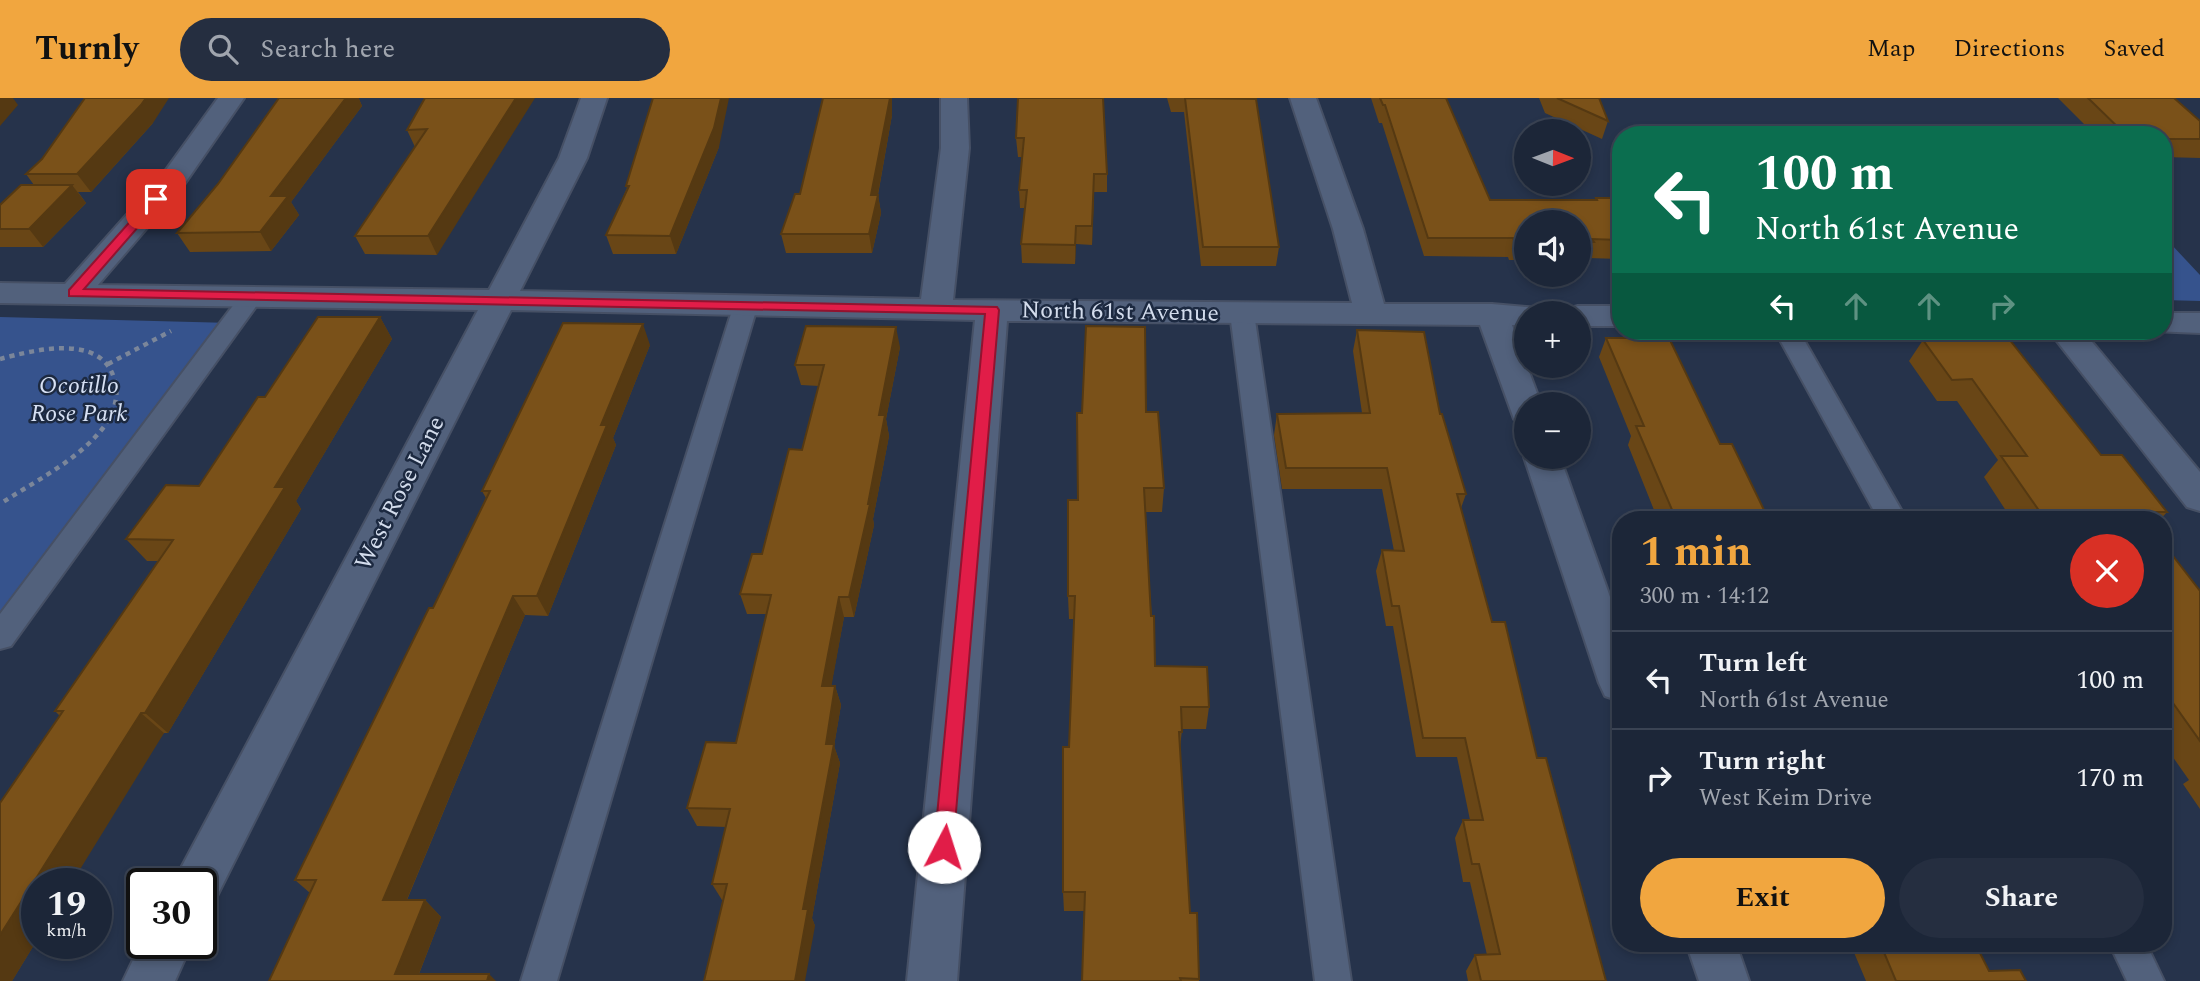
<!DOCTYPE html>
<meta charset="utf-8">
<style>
:root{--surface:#1c2638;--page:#252e40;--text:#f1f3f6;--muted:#a0a5ae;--line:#3a4353;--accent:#f1a63f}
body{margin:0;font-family:Spectral,serif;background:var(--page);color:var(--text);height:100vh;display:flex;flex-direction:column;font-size:26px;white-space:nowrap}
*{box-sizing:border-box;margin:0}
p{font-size:23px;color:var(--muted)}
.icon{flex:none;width:38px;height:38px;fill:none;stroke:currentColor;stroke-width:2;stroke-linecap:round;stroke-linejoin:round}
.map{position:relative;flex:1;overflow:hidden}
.drawer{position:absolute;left:1612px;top:413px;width:560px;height:441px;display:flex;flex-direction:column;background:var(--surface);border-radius:28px;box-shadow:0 4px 10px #0003,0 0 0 2px var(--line)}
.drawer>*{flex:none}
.hud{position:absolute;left:1612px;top:28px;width:560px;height:214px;border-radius:28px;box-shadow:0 4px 10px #0003,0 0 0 2px var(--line);background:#0b6e4f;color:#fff;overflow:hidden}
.needle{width:46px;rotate:91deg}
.controls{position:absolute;left:1514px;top:21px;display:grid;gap:14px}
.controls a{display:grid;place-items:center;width:77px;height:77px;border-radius:50%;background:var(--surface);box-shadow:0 4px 10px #0003,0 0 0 2px var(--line);font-size:35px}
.speed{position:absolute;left:21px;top:770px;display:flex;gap:14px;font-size:35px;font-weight:700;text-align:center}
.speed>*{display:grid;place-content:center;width:91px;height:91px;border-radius:50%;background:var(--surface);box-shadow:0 4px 10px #0003,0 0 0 2px var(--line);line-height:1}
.speed small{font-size:18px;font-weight:400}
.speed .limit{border:4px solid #111;border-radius:10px;background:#fff;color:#111}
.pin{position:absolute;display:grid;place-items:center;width:60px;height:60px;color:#fff;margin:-30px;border-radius:14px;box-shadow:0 4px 10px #0006}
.me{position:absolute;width:77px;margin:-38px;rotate:5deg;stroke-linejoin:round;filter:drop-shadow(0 0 5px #0008)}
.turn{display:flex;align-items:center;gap:24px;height:147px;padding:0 28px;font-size:32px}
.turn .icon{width:91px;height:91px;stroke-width:2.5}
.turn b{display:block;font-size:49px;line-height:60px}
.lanes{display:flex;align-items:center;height:66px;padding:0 28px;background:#0003;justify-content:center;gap:35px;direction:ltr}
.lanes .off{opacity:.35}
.round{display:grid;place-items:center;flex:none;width:74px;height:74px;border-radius:37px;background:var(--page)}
.headline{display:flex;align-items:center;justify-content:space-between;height:119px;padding:0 28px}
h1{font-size:42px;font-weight:700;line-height:52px;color:var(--accent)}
.action{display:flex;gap:14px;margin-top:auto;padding:14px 28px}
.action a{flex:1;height:80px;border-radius:42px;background:var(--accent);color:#111;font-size:28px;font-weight:700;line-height:80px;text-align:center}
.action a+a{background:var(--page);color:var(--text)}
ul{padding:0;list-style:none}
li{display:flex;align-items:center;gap:21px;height:98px;padding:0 28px;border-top:2px solid var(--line)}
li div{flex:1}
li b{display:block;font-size:26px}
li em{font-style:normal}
header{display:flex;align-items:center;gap:42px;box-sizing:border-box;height:98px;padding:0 35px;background:var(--accent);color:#111}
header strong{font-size:33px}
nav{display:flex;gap:38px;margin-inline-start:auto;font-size:24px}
.search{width:490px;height:63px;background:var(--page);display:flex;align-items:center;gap:18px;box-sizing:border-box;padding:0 24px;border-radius:38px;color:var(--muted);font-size:26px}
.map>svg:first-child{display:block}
.green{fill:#36538d}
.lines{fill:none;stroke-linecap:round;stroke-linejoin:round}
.service-casing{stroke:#465065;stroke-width:4}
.minor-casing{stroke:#465065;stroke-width:4}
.path{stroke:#7b869a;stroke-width:4.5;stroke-dasharray:5 5;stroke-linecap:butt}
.service{fill:#52617c;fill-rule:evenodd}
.minor{fill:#52617c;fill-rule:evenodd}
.wall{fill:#694616}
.shaded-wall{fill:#553912}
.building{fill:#7a5119;stroke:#553912;stroke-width:2}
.route{fill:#e11d48;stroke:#92132f;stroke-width:2}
.labels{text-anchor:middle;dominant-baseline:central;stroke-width:5;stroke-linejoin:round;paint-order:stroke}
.street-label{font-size:24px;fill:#d3dcec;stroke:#1c2940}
.park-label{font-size:24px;font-style:italic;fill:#d7e1f4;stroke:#1c2940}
</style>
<header>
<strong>Turnly</strong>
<div class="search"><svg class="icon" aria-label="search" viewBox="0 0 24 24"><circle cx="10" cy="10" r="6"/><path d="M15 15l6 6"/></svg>Search here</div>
<nav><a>Map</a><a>Directions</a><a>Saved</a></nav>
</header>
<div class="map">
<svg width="2200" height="883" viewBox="0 0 2200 883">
<rect width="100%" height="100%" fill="#26334b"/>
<g class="green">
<path d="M 2163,145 L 2170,145 L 2200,177 L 2200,203 L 2163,202 Z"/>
<path d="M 0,219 L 232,225 L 0,539 Z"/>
</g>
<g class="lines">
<g class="service-casing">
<g id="service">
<path d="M 252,191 L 260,193 L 264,198 L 260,203 L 11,548 L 0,551 L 0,516 L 244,193 Z"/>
<path d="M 746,199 L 754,201 L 758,206 L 557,883 L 521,883 L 734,206 L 738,201 Z"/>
<path d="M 1242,208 L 1250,210 L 1254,215 L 1351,883 L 1315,883 L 1230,215 L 1234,210 Z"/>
<path d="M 1775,233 L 1799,233 L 1907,422 L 1879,422 Z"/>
<path d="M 2109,845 L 2146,845 L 2164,883 L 2127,883 Z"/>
</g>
</g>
<g class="minor-casing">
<g id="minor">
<path d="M 218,0 L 244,0 L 183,88 L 98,187 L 489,192 L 559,60 L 581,0 L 607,0 L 587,60 L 520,193 L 921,201 L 941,50 L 941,0 L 967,0 L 969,50 L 953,202 L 1352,205 L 1333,131 L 1290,0 L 1316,0 L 1363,131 L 1384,206 L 1492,206 L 1537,210 L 1541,215 L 1526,215 L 1526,227 L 1512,227 L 1541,306 L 1526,306 L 1526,325 L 1514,321 L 1480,227 L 1007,223 L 957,883 L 907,883 L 975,222 L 511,212 L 215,802 L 201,807 L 201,786 L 174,786 L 181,770 L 478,212 L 0,205 L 0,185 L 65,186 L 163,76 Z"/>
<path d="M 1578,208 L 1620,208 L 1620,228 L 1578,228 L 1578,215 L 1564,215 L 1567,211 Z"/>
<path d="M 2163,215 L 2200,215 L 2200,235 L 2153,233 L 2163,233 Z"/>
<path d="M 2049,233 L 2083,233 L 2200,374 L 2200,413 L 2187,409 Z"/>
<path d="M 1526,355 L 1526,359 L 1560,359 L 1620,527 L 1620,603 L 1605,598 L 1599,585 L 1524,359 Z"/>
<path d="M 142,843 L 142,845 L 192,845 L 175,883 L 123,883 Z"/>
<path d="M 1686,845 L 1736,845 L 1749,883 L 1699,883 Z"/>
</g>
</g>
<g class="path">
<path d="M 0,261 C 34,252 100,235 114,280 C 120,298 114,315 103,330 C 77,363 35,383 0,406"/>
<path d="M 108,266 L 171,233"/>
</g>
<use href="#service" class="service"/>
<use href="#minor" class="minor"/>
</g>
<g class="wall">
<path d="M 279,0 L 359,0 L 359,1 L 362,8 L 291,104 L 299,117 L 271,153 L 190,154 L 177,135 L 218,86 Z"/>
<path d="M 425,0 L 437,157 L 365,156 L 355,138 L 415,49 L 407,32 Z"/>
<path d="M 1018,0 L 1107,76 L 1107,94 L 1094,94 L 1092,147 L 1076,146 L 1075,166 L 1022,165 L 1021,146 L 1025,110 L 1020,110 L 1019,92 L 1022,59 L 1018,59 L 1016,40 Z"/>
<path d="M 1167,0 L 1246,0 L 1279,149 L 1276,168 L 1201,168 L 1184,14 L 1171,14 Z"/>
<path d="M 1371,0 L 1446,0 L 1490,102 L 1596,102 L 1596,100 L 1620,100 L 1620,161 L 1588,160 L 1587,162 L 1578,162 L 1578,124 L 1526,124 L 1526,162 L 1509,162 L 1508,159 L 1424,158 L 1382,25 L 1379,25 Z"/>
<path d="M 1539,0 L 1599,0 L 1608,23 L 1602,41 L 1545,15 Z"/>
<path d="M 2058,0 L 2174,0 L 2200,23 L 2200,60 L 2163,59 L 2163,37 L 2095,37 Z"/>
<path d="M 892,17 L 878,97 L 881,115 L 872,155 L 786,155 L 781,136 L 800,96 Z"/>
<path d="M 153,25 L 91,94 L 78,94 L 86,105 L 43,149 L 0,149 L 0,107 L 34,87 L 26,76 Z"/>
<path d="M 719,49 L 676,156 L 613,156 L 606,137 L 627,90 L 626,88 Z"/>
<path d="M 380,219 L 392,241 L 296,403 L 301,411 L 168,635 L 164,635 L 37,786 L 37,842 L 12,883 L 0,883 L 60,618 L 55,613 L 158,463 L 147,463 L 126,441 L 199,388 L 265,299 Z"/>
<path d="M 1357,232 L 1440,316 L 1466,396 L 1461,410 L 1492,524 L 1537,660 L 1606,883 L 1468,883 L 1466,873 L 1475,857 L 1487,857 L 1470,784 L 1463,784 L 1455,740 L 1463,722 L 1470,722 L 1457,659 L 1416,659 L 1393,528 L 1386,528 L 1376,473 L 1382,452 L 1394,453 L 1382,391 L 1282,391 L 1274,337 L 1277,316 L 1362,315 L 1353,253 Z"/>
<path d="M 1606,240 L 1720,346 L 1765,414 L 1760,422 L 1658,422 L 1628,347 L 1631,338 L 1599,259 Z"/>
<path d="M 1923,242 L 2101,357 L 2167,414 L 2160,422 L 2012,422 L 1984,379 L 1998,362 L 1957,303 L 1937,303 L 1909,263 Z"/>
<path d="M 650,247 L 613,340 L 616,347 L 548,518 L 525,517 L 407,802 L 425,802 L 441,819 L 419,876 L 269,883 L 310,795 L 295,782 L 433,510 L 486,400 L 482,393 Z"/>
<path d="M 900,249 L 886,321 L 889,338 L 873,421 L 874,427 L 854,519 L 844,519 L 831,588 L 835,588 L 841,607 L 834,648 L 840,665 L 812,820 L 815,828 L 722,802 L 712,786 L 726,729 L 697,728 L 687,710 L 736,645 L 766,516 L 747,516 L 740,496 L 762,456 L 802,352 L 819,288 L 801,287 L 795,267 Z"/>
<path d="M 1146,314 L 1164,390 L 1162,414 L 1145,414 L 1155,568 L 1209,609 L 1206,631 L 1182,631 L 1180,651 L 1190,815 L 1199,881 L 1199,883 L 1082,883 L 1084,813 L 1064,813 L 1063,794 L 1074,521 L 1069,521 L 1068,498 L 1078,402 L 1082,315 Z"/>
<path d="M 2163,445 L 2200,493 L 2200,711 L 2183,686 L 2189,682 L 2163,645 Z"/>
<path d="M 1850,845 L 1975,845 L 1989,873 L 2026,883 L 1866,883 Z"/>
</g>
<g class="shaded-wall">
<path d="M 0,0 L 13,0 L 18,7 L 0,28 Z"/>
<path d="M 146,0 L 169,0 L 153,25 L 91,94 L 77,76 Z"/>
<path d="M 346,0 L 359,0 L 359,1 L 362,8 L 291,104 L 299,117 L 271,153 L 260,134 L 271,98 Z"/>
<path d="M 516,0 L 535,0 L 437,157 L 428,138 Z"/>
<path d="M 721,0 L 729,0 L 719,49 L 676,156 L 670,138 Z"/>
<path d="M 890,0 L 892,0 L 892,17 L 876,107 L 878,97 L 881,115 L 872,155 L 869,136 L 871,97 Z"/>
<path d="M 1094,76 L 1094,94 L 1092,147 L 1092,128 Z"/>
<path d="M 72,87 L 86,105 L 43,149 L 29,131 Z"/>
<path d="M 1076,128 L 1076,146 L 1075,166 L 1075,147 Z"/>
<path d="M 380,219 L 392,241 L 296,403 L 301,411 L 168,635 L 145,615 L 275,389 Z"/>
<path d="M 643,226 L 650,247 L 613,340 L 616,347 L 548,518 L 537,498 L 601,327 Z"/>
<path d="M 896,229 L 900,249 L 886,321 L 889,338 L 873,421 L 874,427 L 854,519 L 849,499 L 868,406 L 879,317 Z"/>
<path d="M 513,498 L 525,517 L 400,818 L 383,802 Z"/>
<path d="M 839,499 L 844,519 L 828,607 L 822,588 Z"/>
<path d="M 835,588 L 841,607 L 834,648 L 840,665 L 812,820 L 815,828 L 805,883 L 795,883 L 803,811 L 826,646 Z"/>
<path d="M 141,615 L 164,635 L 71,786 L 37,786 L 37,842 L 12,883 L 0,883 L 0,837 Z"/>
<path d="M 425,802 L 441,819 L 416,883 L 395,876 Z"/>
<path d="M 489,876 L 496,883 L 487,883 Z"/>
</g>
<g class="building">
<path d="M 85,0 L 146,0 L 141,7 L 77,76 L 26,76 L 42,61 Z"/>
<path d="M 279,0 L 346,0 L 271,98 L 288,98 L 260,134 L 177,135 L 218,86 Z"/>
<path d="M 425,0 L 516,0 L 428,138 L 355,138 L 427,31 L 407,32 Z"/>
<path d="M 653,0 L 721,0 L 714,30 L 670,138 L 606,137 L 629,88 L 626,88 Z"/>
<path d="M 823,0 L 890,0 L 871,97 L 878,97 L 869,136 L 781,136 L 795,96 L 800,96 Z"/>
<path d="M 1018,0 L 1103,0 L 1107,76 L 1094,76 L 1092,128 L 1076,128 L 1075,147 L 1021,146 L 1027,92 L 1019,92 L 1024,40 L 1016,40 Z"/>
<path d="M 1185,0 L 1256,1 L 1279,149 L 1203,149 Z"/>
<path d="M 1380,0 L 1446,0 L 1490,102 L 1597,102 L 1596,100 L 1620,100 L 1620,142 L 1592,141 L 1594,144 L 1578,144 L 1578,124 L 1526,124 L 1526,144 L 1515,144 L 1513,140 L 1428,140 L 1385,7 L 1383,7 Z"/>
<path d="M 1557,0 L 1599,0 L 1608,23 Z"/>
<path d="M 2088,0 L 2174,0 L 2200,23 L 2200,41 L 2163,41 L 2163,37 L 2126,37 Z"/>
<path d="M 21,87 L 72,87 L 29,131 L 0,131 L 0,107 Z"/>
<path d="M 318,219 L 380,219 L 275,389 L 285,389 L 145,615 L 141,615 L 0,837 L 0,705 L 63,613 L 55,613 L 173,442 L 126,441 L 166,387 L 199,388 L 258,299 L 265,299 Z"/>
<path d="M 563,225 L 643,226 L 601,327 L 607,327 L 537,498 L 513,498 L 383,802 L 425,802 L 395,876 L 489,876 L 487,883 L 269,883 L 316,782 L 295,782 L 429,510 L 433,510 L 490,393 L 482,393 Z"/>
<path d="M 806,228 L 896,229 L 879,317 L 885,317 L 868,406 L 870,406 L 849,499 L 839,499 L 822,588 L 835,588 L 826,646 L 834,646 L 803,811 L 808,811 L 795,883 L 704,883 L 727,786 L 712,786 L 730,711 L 687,710 L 706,644 L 736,645 L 771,497 L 740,496 L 752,456 L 762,456 L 789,351 L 802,352 L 824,267 L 795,267 Z"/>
<path d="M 1086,228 L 1145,229 L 1146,314 L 1158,314 L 1164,390 L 1144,390 L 1151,518 L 1154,518 L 1155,568 L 1207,569 L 1209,609 L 1181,609 L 1182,634 L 1179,634 L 1190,815 L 1197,815 L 1199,881 L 1180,880 L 1181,883 L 1082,883 L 1085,794 L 1063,794 L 1063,649 L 1069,649 L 1075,498 L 1068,498 L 1068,402 L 1078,402 L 1077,315 L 1082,315 Z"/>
<path d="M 1357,232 L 1424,234 L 1440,316 L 1442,316 L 1466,396 L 1457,396 L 1492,524 L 1505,524 L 1537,660 L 1546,660 L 1606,883 L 1481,883 L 1475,857 L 1500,856 L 1479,766 L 1472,766 L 1463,722 L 1483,722 L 1465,640 L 1423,640 L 1399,508 L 1392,508 L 1382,452 L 1404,453 L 1387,370 L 1286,370 L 1277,316 L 1370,315 Z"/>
<path d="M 1606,240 L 1669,240 L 1720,346 L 1732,346 L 1765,414 L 1751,414 L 1755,422 L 1682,422 L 1679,414 L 1673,414 L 1636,328 L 1644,328 Z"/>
<path d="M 2009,241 L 2101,357 L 2122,357 L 2167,414 L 2140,414 L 2145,422 L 2064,422 L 2058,414 L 2040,414 L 2001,358 L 2027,358 L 1972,281 L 1952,282 L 1923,242 Z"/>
<path d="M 2163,445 L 2200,493 L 2200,643 L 2163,591 Z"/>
<path d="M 1880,845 L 1975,845 L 1989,873 L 2020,872 L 2026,883 L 1896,883 Z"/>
</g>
<path class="route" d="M 156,98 L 162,101 L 160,104 L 84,191 L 997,209 L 999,212 L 953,749 L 950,755 L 944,758 L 937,755 L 934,749 L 985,216 L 69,198 L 69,192 L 152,99 Z"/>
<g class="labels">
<g class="street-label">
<text transform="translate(1120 214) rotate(1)">North 61st Avenue</text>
<text transform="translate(400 395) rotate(-63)">West Rose Lane</text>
</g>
<g class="park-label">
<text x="79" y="288">Ocotillo<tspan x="79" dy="28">Rose Park</tspan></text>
</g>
</g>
</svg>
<div class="controls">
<a><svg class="needle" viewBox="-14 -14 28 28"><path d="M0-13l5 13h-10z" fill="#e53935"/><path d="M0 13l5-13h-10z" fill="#a0a5ae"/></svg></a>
<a><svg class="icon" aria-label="sound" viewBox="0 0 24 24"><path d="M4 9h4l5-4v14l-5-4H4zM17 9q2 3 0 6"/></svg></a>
<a>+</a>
<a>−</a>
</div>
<div class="speed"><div>19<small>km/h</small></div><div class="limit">30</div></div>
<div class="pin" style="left:156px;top:101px;background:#d93025"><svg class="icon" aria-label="arrive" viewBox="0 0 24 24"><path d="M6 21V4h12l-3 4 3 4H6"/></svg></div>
<svg class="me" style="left:944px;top:749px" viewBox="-20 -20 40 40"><circle r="19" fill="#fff"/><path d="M0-13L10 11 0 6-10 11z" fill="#e11d48"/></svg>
<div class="hud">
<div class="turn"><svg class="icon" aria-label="left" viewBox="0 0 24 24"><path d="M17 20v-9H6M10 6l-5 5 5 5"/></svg><div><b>100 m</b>North 61st Avenue</div></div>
<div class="lanes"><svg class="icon" aria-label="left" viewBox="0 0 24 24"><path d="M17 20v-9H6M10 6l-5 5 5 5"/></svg><svg class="icon off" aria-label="ahead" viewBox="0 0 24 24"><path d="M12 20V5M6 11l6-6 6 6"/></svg><svg class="icon off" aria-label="ahead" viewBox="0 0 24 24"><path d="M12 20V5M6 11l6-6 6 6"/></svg><svg class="icon off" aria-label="right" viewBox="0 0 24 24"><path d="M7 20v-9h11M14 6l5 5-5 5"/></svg></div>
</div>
<section class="drawer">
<div class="headline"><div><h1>1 min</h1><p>300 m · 14:12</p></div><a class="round" style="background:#d93025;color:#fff"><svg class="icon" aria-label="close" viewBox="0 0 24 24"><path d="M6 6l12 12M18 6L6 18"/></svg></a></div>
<ul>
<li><svg class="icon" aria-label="left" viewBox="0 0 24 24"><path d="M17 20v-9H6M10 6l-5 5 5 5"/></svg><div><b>Turn left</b><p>North 61st Avenue</p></div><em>100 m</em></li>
<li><svg class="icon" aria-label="right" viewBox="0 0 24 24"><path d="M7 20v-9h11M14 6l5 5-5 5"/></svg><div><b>Turn right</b><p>West Keim Drive</p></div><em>170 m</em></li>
</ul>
<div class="action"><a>Exit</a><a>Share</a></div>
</section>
</div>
